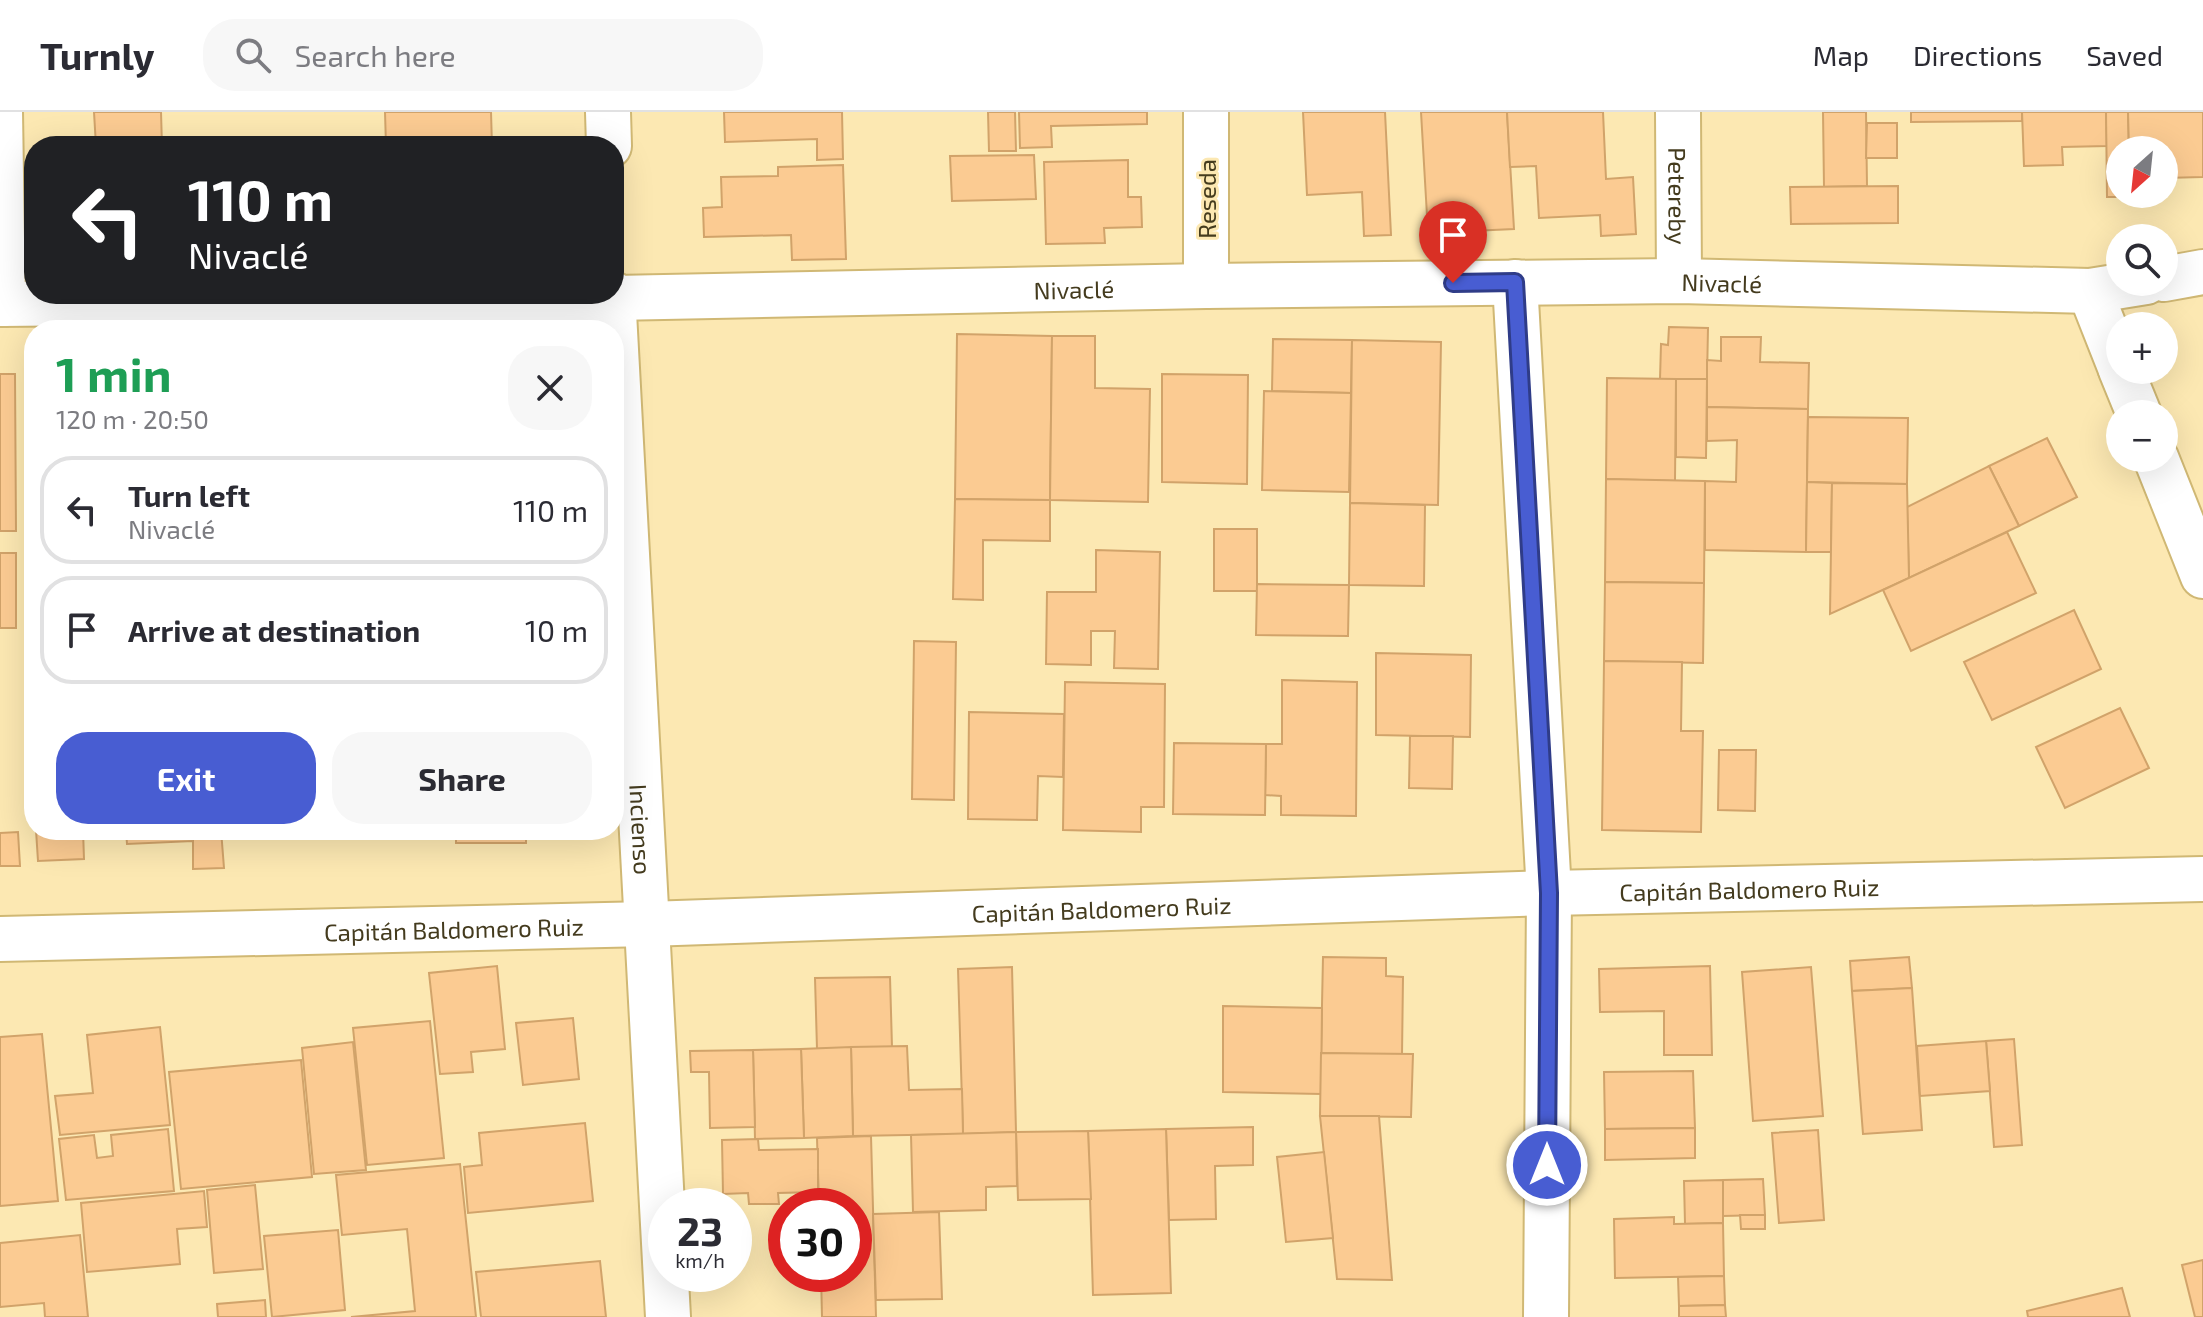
<!DOCTYPE html>
<meta charset="utf-8">
<style>
:root{--surface:#fff;--page:#f7f7f7;--text:#2b2b33;--muted:#7c7c81;--line:#e1e1e2;--accent:#485dd2}
body{margin:0;font-family:"Exo 2",sans-serif;background:var(--page);color:var(--text);height:100vh;display:flex;flex-direction:column;font-size:30px;white-space:nowrap}
*{box-sizing:border-box;margin:0}
p{font-size:26px;color:var(--muted)}
.icon{flex:none;width:44px;height:44px;fill:none;stroke:currentColor;stroke-width:2;stroke-linecap:round;stroke-linejoin:round}
.map{position:relative;flex:1;overflow:hidden}
.drawer{position:absolute;left:24px;top:208px;width:600px;height:520px;display:flex;flex-direction:column;background:var(--surface);border-radius:32px;box-shadow:0 8px 32px #0002}
.drawer>*{flex:none}
.guide{position:absolute;left:24px;top:24px;width:600px;height:168px;border-radius:32px;box-shadow:0 8px 32px #0002;background:#202124;color:#fff;overflow:hidden}
.needle{width:52px;rotate:207deg}
.buttons{position:absolute;left:2106px;top:24px;display:grid;gap:16px}
.buttons a{display:grid;place-items:center;width:72px;height:72px;border-radius:50%;background:var(--surface);box-shadow:0 8px 32px #0002;font-size:40px}
.speed{position:absolute;left:648px;top:1076px;display:flex;gap:16px;font-size:40px;font-weight:700;text-align:center}
.speed>*{display:grid;place-content:center;width:104px;height:104px;border-radius:50%;background:var(--surface);box-shadow:0 8px 32px #0002;line-height:1}
.speed small{font-size:20px;font-weight:400}
.speed .limit{border:12px solid #d22;background:#fff;color:#111}
.pin{position:absolute;display:grid;place-items:center;width:68px;height:68px;color:#fff;margin:-82px -34px;border-radius:50% 50% 50% 0;rotate:-45deg;box-shadow:0 0 8px #0007}
.pin .icon{rotate:45deg}
.me{position:absolute;width:88px;margin:-44px;rotate:0deg;stroke-linejoin:round;filter:drop-shadow(0 0 6px #0008)}
.turn{display:flex;align-items:center;gap:28px;height:168px;padding:0 32px;font-size:36px}
.turn .icon{width:104px;height:104px;stroke-width:2.5}
.turn b{display:block;font-size:56px;line-height:68px}
.round{display:grid;place-items:center;flex:none;width:84px;height:84px;border-radius:32px;background:var(--page)}
.head{display:flex;align-items:center;justify-content:space-between;height:136px;padding:0 32px}
h1{font-size:48px;font-weight:700;line-height:60px;color:#1e9e55}
.button{display:flex;gap:16px;margin-top:auto;padding:16px 32px}
.button a{flex:1;height:92px;border-radius:32px;background:var(--accent);color:#fff;font-size:32px;font-weight:700;line-height:92px;text-align:center}
.button a+a{background:var(--page);color:var(--text)}
ul{padding:0;list-style:none}
li{display:flex;align-items:center;gap:24px;height:108px;margin:0 16px 12px;padding:0 16px;border:4px solid var(--line);border-radius:32px}
li div{flex:1}
li b{display:block;font-size:30px}
li em{font-style:normal}
header{display:flex;align-items:center;gap:48px;box-sizing:border-box;height:112px;padding:0 40px;background:var(--surface);border-bottom:2px solid var(--line)}
header strong{font-size:38px}
nav{display:flex;gap:44px;margin-inline-start:auto;font-size:28px}
.search{width:560px;height:72px;background:var(--page);display:flex;align-items:center;gap:20px;box-sizing:border-box;padding:0 28px;border-radius:32px;color:var(--muted);font-size:30px}
.map>svg:first-child{display:block}
.building{fill:#fbcb92;stroke:#d1a36a;stroke-width:2}
.lines{fill:none;stroke-linecap:round;stroke-linejoin:round}
.minor-casing{stroke:#d0b874;stroke-width:48}
.minor{stroke:#fff;stroke-width:44}
.route-casing{stroke:#2f3c88;stroke-width:20}
.route{stroke:#485dd2;stroke-width:14}
.labels{text-anchor:middle;dominant-baseline:central;stroke-width:6;stroke-linejoin:round;paint-order:stroke}
.street-label{font-size:24px;fill:#443b1e;stroke:#fce8b2}
</style>
<header>
<strong>Turnly</strong>
<div class="search"><svg class="icon" aria-label="search" viewBox="0 0 24 24"><circle cx="10" cy="10" r="6"/><path d="M15 15l6 6"/></svg>Search here</div>
<nav><a>Map</a><a>Directions</a><a>Saved</a></nav>
</header>
<div class="map">
<svg width="2203" height="1205" viewBox="0 0 2203 1205">
<rect width="100%" height="100%" fill="#fce8b2"/>
<g class="building">
<path d="M 94,0 L 161,0 L 162,34 L 96,34 Z"/>
<path d="M 385,0 L 491,0 L 492,34 L 386,34 Z"/>
<path d="M 724,0 L 842,0 L 843,47 L 817,48 L 817,27 L 725,30 Z"/>
<path d="M 988,0 L 1015,0 L 1016,39 L 989,39 Z"/>
<path d="M 1019,0 L 1147,0 L 1147,12 L 1051,14 L 1052,35 L 1020,36 Z"/>
<path d="M 1303,0 L 1385,0 L 1391,123 L 1364,124 L 1362,80 L 1307,83 Z"/>
<path d="M 1421,0 L 1507,0 L 1514,117 L 1428,121 Z"/>
<path d="M 1507,0 L 1603,0 L 1606,67 L 1633,65 L 1636,122 L 1601,124 L 1600,103 L 1539,106 L 1536,54 L 1510,55 Z"/>
<path d="M 1823,0 L 1866,0 L 1867,74 L 1824,75 Z"/>
<path d="M 1911,0 L 2022,0 L 2022,9 L 1911,10 Z"/>
<path d="M 2022,0 L 2106,0 L 2107,34 L 2062,35 L 2063,53 L 2024,54 Z"/>
<path d="M 2106,0 L 2128,0 L 2129,38 L 2120,38 L 2120,82 L 2129,82 L 2129,85 L 2107,85 Z"/>
<path d="M 2128,0 L 2203,0 L 2203,65 L 2164,66 L 2164,38 L 2129,38 Z"/>
<path d="M 1867,11 L 1897,11 L 1897,46 L 1866,46 Z"/>
<path d="M 1034,43 L 1036,87 L 952,89 L 950,44 Z"/>
<path d="M 1128,48 L 1128,85 L 1141,85 L 1142,115 L 1104,116 L 1105,131 L 1046,132 L 1044,50 Z"/>
<path d="M 843,53 L 846,147 L 792,148 L 791,123 L 704,125 L 703,96 L 722,95 L 721,65 L 778,64 L 778,55 Z"/>
<path d="M 1898,74 L 1898,111 L 1791,112 L 1790,75 Z"/>
<path d="M 1669,215 L 1708,216 L 1707,267 L 1660,267 L 1661,232 L 1668,233 Z"/>
<path d="M 957,222 L 1052,224 L 1050,388 L 955,387 Z"/>
<path d="M 1052,224 L 1095,224 L 1095,276 L 1150,277 L 1148,390 L 1050,388 Z"/>
<path d="M 1721,225 L 1761,225 L 1760,250 L 1809,251 L 1808,297 L 1707,295 L 1707,248 L 1721,249 Z"/>
<path d="M 1273,227 L 1352,228 L 1351,281 L 1272,279 Z"/>
<path d="M 1352,228 L 1441,230 L 1438,393 L 1350,391 Z"/>
<path d="M 0,262 L 15,262 L 16,419 L 0,419 Z"/>
<path d="M 1162,262 L 1248,263 L 1247,372 L 1162,370 Z"/>
<path d="M 1607,266 L 1676,267 L 1675,369 L 1606,367 Z"/>
<path d="M 1676,267 L 1707,267 L 1706,346 L 1676,345 Z"/>
<path d="M 1264,279 L 1351,281 L 1349,380 L 1262,378 Z"/>
<path d="M 1707,295 L 1808,297 L 1806,440 L 1705,438 L 1705,369 L 1736,370 L 1737,328 L 1707,329 Z"/>
<path d="M 1808,305 L 1908,306 L 1907,372 L 1807,370 Z"/>
<path d="M 2047,326 L 2077,385 L 2019,414 L 1989,354 Z"/>
<path d="M 1989,354 L 2019,414 L 1909,466 L 1907,395 Z"/>
<path d="M 1606,367 L 1705,369 L 1704,471 L 1605,470 Z"/>
<path d="M 1807,370 L 1832,371 L 1831,440 L 1806,440 Z"/>
<path d="M 1832,371 L 1907,372 L 1909,466 L 1830,502 Z"/>
<path d="M 955,387 L 1050,388 L 1050,429 L 983,428 L 983,488 L 953,487 Z"/>
<path d="M 1350,391 L 1425,393 L 1424,474 L 1349,473 Z"/>
<rect x="1214" y="417" width="43" height="62"/>
<path d="M 2007,420 L 2036,481 L 1911,539 L 1883,478 Z"/>
<path d="M 1096,438 L 1160,440 L 1158,557 L 1114,556 L 1115,519 L 1091,519 L 1091,553 L 1046,552 L 1047,480 L 1096,480 Z"/>
<rect x="0" y="441" width="16" height="75"/>
<path d="M 1605,470 L 1704,471 L 1703,551 L 1604,549 Z"/>
<path d="M 1257,472 L 1349,473 L 1348,524 L 1256,523 Z"/>
<path d="M 2074,498 L 2101,557 L 1992,608 L 1964,550 Z"/>
<path d="M 914,529 L 956,530 L 954,688 L 912,687 Z"/>
<path d="M 1376,541 L 1471,543 L 1470,625 L 1376,623 Z"/>
<path d="M 1604,549 L 1682,550 L 1681,619 L 1703,619 L 1701,720 L 1602,718 Z"/>
<path d="M 1282,568 L 1357,570 L 1356,704 L 1281,703 L 1281,684 L 1265,683 L 1266,632 L 1282,632 Z"/>
<path d="M 1065,570 L 1165,572 L 1164,695 L 1141,695 L 1141,720 L 1063,718 Z"/>
<path d="M 2120,596 L 2149,656 L 2065,696 L 2036,635 Z"/>
<path d="M 969,600 L 1064,602 L 1063,665 L 1038,664 L 1037,708 L 968,707 Z"/>
<path d="M 26,614 L 34,614 L 34,701 L 30,701 Z"/>
<path d="M 1410,624 L 1453,624 L 1452,677 L 1409,676 Z"/>
<path d="M 1174,631 L 1266,632 L 1265,703 L 1173,702 Z"/>
<path d="M 1719,638 L 1756,638 L 1755,699 L 1718,698 Z"/>
<path d="M 36,718 L 83,718 L 84,747 L 38,749 Z"/>
<path d="M 126,718 L 221,718 L 224,756 L 193,757 L 193,729 L 127,732 Z"/>
<path d="M 319,718 L 376,718 L 376,719 L 319,723 Z"/>
<rect x="456" y="718" width="70" height="13"/>
<path d="M 18,720 L 20,754 L 0,754 L 0,721 Z"/>
<path d="M 1323,845 L 1386,846 L 1386,864 L 1403,865 L 1402,943 L 1321,941 Z"/>
<path d="M 1909,845 L 1912,876 L 1852,879 L 1850,849 Z"/>
<path d="M 497,854 L 505,937 L 471,940 L 473,960 L 440,962 L 429,861 Z"/>
<path d="M 1710,854 L 1712,943 L 1664,943 L 1664,899 L 1600,900 L 1599,857 Z"/>
<path d="M 1012,855 L 1016,1020 L 963,1022 L 958,857 Z"/>
<path d="M 1811,855 L 1823,1004 L 1753,1009 L 1742,860 Z"/>
<path d="M 890,865 L 892,935 L 817,937 L 815,866 Z"/>
<path d="M 1912,876 L 1922,1018 L 1863,1022 L 1852,879 Z"/>
<path d="M 1223,894 L 1322,896 L 1321,982 L 1223,980 Z"/>
<path d="M 573,906 L 579,967 L 523,973 L 516,911 Z"/>
<path d="M 430,909 L 444,1046 L 367,1053 L 353,916 Z"/>
<path d="M 160,915 L 170,1013 L 60,1023 L 55,984 L 93,981 L 87,923 Z"/>
<path d="M 42,922 L 58,1089 L 0,1094 L 0,925 Z"/>
<path d="M 2014,927 L 2022,1033 L 1994,1035 L 1986,929 Z"/>
<path d="M 1986,929 L 1990,979 L 1920,984 L 1917,934 Z"/>
<path d="M 353,930 L 366,1058 L 314,1062 L 302,936 Z"/>
<path d="M 907,934 L 909,978 L 962,977 L 963,1022 L 853,1024 L 851,935 Z"/>
<path d="M 851,935 L 853,1024 L 804,1026 L 801,937 Z"/>
<path d="M 801,937 L 804,1026 L 755,1027 L 753,938 Z"/>
<path d="M 753,938 L 755,1015 L 710,1016 L 709,960 L 691,960 L 690,939 Z"/>
<path d="M 1321,941 L 1413,942 L 1411,1005 L 1320,1004 Z"/>
<path d="M 301,948 L 312,1065 L 181,1077 L 169,960 Z"/>
<path d="M 1693,959 L 1695,1016 L 1605,1017 L 1604,960 Z"/>
<path d="M 1320,1004 L 1379,1004 L 1392,1168 L 1337,1167 Z"/>
<path d="M 585,1011 L 593,1089 L 468,1101 L 464,1055 L 482,1053 L 479,1021 Z"/>
<path d="M 1253,1015 L 1253,1053 L 1215,1054 L 1216,1107 L 1169,1108 L 1166,1017 Z"/>
<path d="M 1695,1016 L 1695,1046 L 1605,1048 L 1605,1017 Z"/>
<path d="M 168,1017 L 174,1079 L 66,1088 L 59,1027 L 94,1023 L 97,1046 L 113,1044 L 111,1023 Z"/>
<path d="M 1166,1017 L 1171,1181 L 1093,1183 L 1088,1019 Z"/>
<path d="M 1818,1018 L 1824,1108 L 1779,1111 L 1772,1021 Z"/>
<path d="M 1088,1019 L 1091,1087 L 1018,1088 L 1016,1020 Z"/>
<path d="M 1016,1020 L 1017,1074 L 986,1075 L 986,1098 L 913,1100 L 911,1023 Z"/>
<path d="M 871,1024 L 876,1205 L 822,1205 L 821,1162 L 854,1162 L 854,1094 L 819,1094 L 817,1026 Z"/>
<path d="M 758,1027 L 759,1038 L 818,1037 L 818,1080 L 778,1081 L 779,1092 L 749,1092 L 748,1081 L 723,1082 L 722,1028 Z"/>
<path d="M 1324,1040 L 1333,1126 L 1286,1130 L 1277,1045 Z"/>
<path d="M 460,1052 L 476,1205 L 351,1205 L 415,1199 L 407,1117 L 342,1123 L 336,1063 Z"/>
<path d="M 1763,1067 L 1765,1103 L 1723,1104 L 1723,1068 Z"/>
<path d="M 1723,1068 L 1723,1111 L 1685,1112 L 1684,1069 Z"/>
<path d="M 255,1073 L 263,1157 L 214,1161 L 207,1078 Z"/>
<path d="M 204,1079 L 207,1115 L 177,1117 L 180,1152 L 87,1160 L 81,1091 Z"/>
<path d="M 939,1100 L 942,1187 L 876,1188 L 873,1102 Z"/>
<path d="M 1740,1103 L 1765,1103 L 1765,1117 L 1741,1117 Z"/>
<path d="M 1674,1105 L 1674,1112 L 1723,1111 L 1724,1164 L 1615,1166 L 1614,1107 Z"/>
<path d="M 338,1118 L 345,1198 L 272,1205 L 264,1124 Z"/>
<path d="M 80,1123 L 88,1205 L 45,1205 L 44,1191 L 0,1195 L 0,1131 Z"/>
<path d="M 2203,1148 L 2203,1205 L 2195,1205 L 2182,1153 Z"/>
<path d="M 600,1149 L 606,1205 L 481,1205 L 476,1160 Z"/>
<path d="M 1724,1164 L 1725,1193 L 1679,1194 L 1678,1165 Z"/>
<path d="M 2122,1176 L 2130,1205 L 2028,1205 L 2027,1199 Z"/>
<path d="M 265,1188 L 266,1205 L 218,1205 L 217,1192 Z"/>
<path d="M 1725,1193 L 1726,1205 L 1679,1205 L 1679,1194 Z"/>
</g>
<g class="lines">
<g class="minor-casing">
<g id="minor">
<path d="M 0,0 L 3,192"/>
<path d="M 608,0 L 609,34"/>
<path id="s1" d="M 1678,0 L 1679,169"/>
<path d="M 2164,167 L 2203,160"/>
<path d="M 1515,170 L 1549,781 L 1546,1205"/>
<path d="M 1206,174 L 1206,0"/>
<path d="M 2090,179 L 2120,255"/>
<path id="s2" d="M 613,182 L 668,1205"/>
<path id="s3" d="M 0,192 L 614,186 L 1206,174 L 1679,169 L 2090,179 L 2146,170"/>
<path d="M 2121,258 L 2139,302"/>
<path d="M 2156,346 L 2203,464"/>
<path id="s4" d="M 0,827 L 648,812 L 1549,781 L 2203,767"/>
</g>
</g>
<use href="#minor" class="minor"/>
</g>
<g class="lines">
<g class="route-casing">
<path id="route" d="M 1453,171 L 1515,170 L 1549,781 L 1547,1053"/>
</g>
<use href="#route" class="route"/>
</g>
<g class="labels">
<g class="street-label">
<text stroke="none"><textPath href="#s1" startOffset="84">Petereby</textPath></text>
<text transform="translate(1206 87) rotate(-90)">Reseda</text>
<text stroke="none"><textPath href="#s3" startOffset="1722">Nivaclé</textPath></text>
<text stroke="none"><textPath href="#s3" startOffset="1074">Nivaclé</textPath></text>
<text stroke="none"><textPath href="#s2" startOffset="536">Incienso</textPath></text>
<text stroke="none"><textPath href="#s4" startOffset="1750">Capitán Baldomero Ruiz</textPath></text>
<text stroke="none"><textPath href="#s4" startOffset="1102">Capitán Baldomero Ruiz</textPath></text>
<text stroke="none"><textPath href="#s4" startOffset="454">Capitán Baldomero Ruiz</textPath></text>
</g>
</g>
</svg>
<div class="buttons">
<a><svg class="needle" viewBox="-14 -14 28 28"><path d="M0-13l5 13h-10z" fill="#e53935"/><path d="M0 13l5-13h-10z" fill="#7c7c81"/></svg></a>
<a><svg class="icon" aria-label="search" viewBox="0 0 24 24"><circle cx="10" cy="10" r="6"/><path d="M15 15l6 6"/></svg></a>
<a>+</a>
<a>−</a>
</div>
<div class="speed"><div>23<small>km/h</small></div><div class="limit">30</div></div>
<div class="pin" style="left:1453px;top:171px;background:#d93025"><svg class="icon" aria-label="arrive" viewBox="0 0 24 24"><path d="M6 21V4h12l-3 4 3 4H6"/></svg></div>
<svg class="me" style="left:1547px;top:1053px" viewBox="-20 -20 40 40"><circle r="17" fill="#485dd2" stroke="#fff" stroke-width="3"/><path d="M0-11L8 9 0 5-8 9z" fill="#fff"/></svg>
<div class="guide">
<div class="turn"><svg class="icon" aria-label="left" viewBox="0 0 24 24"><path d="M17 20v-9H6M10 6l-5 5 5 5"/></svg><div><b>110 m</b>Nivaclé</div></div>
</div>
<section class="drawer">
<div class="head"><div><h1>1 min</h1><p>120 m · 20:50</p></div><a class="round"><svg class="icon" aria-label="close" viewBox="0 0 24 24"><path d="M6 6l12 12M18 6L6 18"/></svg></a></div>
<ul>
<li><svg class="icon" aria-label="left" viewBox="0 0 24 24"><path d="M17 20v-9H6M10 6l-5 5 5 5"/></svg><div><b>Turn left</b><p>Nivaclé</p></div><em>110 m</em></li>
<li><svg class="icon" aria-label="arrive" viewBox="0 0 24 24"><path d="M6 21V4h12l-3 4 3 4H6"/></svg><div><b>Arrive at destination</b></div><em>10 m</em></li>
</ul>
<div class="button"><a>Exit</a><a>Share</a></div>
</section>
</div>
